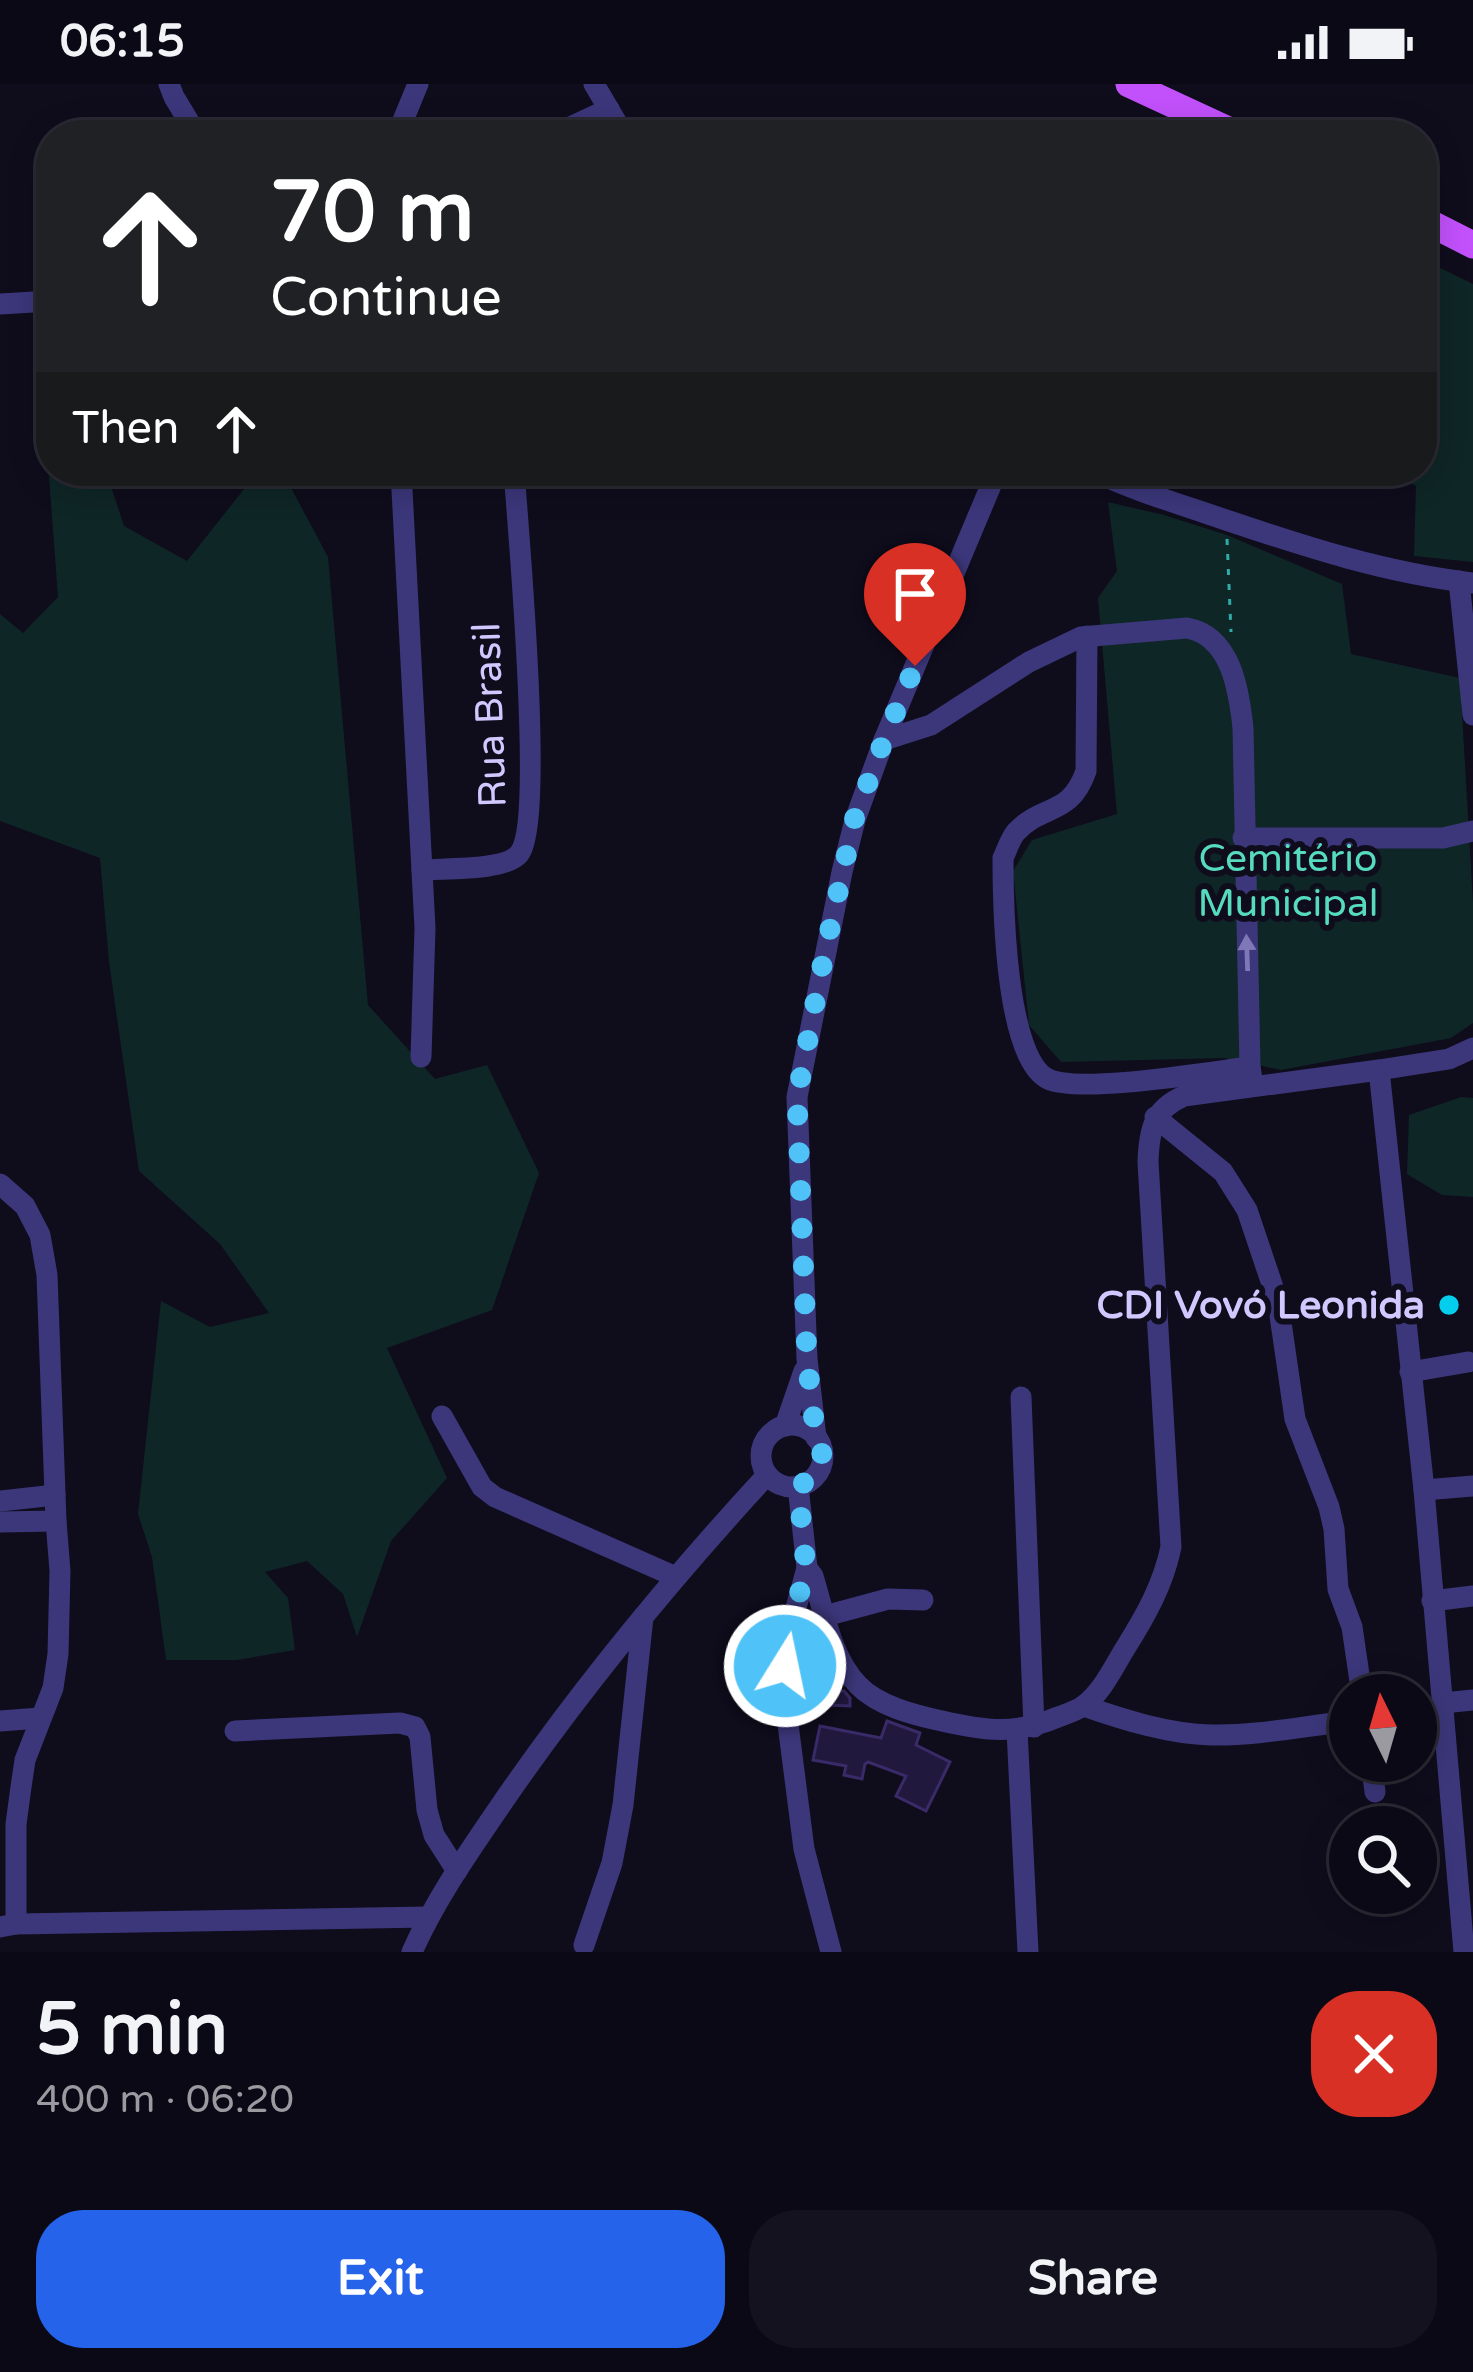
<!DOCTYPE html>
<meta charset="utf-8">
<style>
:root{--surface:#0b0915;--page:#14121e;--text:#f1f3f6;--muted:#9a9aa0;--line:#2b2a34;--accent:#2563eb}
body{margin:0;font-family:"Varela Round",sans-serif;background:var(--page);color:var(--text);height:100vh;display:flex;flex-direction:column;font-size:45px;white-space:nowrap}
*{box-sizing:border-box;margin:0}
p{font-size:39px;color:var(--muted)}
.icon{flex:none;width:66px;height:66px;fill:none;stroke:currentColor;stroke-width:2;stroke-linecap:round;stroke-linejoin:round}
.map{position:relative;height:1868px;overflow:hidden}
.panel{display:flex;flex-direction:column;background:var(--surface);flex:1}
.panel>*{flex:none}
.banner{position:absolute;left:36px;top:36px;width:1401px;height:366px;border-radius:48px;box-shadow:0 6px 30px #0003,0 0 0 3px var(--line);background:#202124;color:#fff;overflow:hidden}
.needle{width:78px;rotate:355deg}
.fabs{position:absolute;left:1329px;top:1590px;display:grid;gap:24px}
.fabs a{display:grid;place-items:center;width:108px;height:108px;border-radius:50%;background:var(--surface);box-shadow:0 6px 30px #0003,0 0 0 3px var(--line);font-size:60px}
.pin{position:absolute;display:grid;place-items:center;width:102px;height:102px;color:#fff;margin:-123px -51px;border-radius:50% 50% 50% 0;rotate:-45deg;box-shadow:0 0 12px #0007}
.pin .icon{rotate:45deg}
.me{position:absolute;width:132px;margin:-66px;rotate:10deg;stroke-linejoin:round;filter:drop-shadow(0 0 9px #0008)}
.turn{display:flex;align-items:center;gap:42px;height:252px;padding:0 36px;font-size:54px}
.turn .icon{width:156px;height:156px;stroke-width:2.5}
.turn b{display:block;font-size:84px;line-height:102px}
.then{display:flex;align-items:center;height:114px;padding:0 36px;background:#0003;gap:24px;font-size:45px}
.round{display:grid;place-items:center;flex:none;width:126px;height:126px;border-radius:48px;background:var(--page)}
.head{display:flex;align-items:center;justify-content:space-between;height:204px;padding:0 36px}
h1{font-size:72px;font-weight:800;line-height:90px}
.action{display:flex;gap:24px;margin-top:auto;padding:24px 36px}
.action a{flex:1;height:138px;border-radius:48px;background:var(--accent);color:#fff;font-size:48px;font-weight:800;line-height:138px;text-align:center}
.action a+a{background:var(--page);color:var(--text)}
.status{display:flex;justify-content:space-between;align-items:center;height:84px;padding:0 60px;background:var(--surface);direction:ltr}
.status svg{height:33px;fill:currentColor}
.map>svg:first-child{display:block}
.green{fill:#0f2626}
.building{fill:#21183d;stroke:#392a68;stroke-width:3}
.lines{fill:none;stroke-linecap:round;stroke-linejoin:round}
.path{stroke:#2faba9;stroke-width:3;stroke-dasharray:6 9;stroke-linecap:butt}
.minor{stroke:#3c377b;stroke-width:21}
.major{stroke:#c251fc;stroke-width:27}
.oneway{fill:#7f78b6}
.route{stroke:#4fc3f7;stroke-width:21;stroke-dasharray:0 37.8}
.poi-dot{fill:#04ceee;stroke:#0f0c1c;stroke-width:4.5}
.labels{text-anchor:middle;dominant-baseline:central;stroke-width:12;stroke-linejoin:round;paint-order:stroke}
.street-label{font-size:39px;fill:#d0c8fe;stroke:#0f0c1c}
.park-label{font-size:39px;fill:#56dbbf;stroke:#0f0c1c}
.poi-label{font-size:39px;font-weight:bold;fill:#d0c8fe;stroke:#0f0c1c;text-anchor:end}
</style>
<div class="status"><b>06:15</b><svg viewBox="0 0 49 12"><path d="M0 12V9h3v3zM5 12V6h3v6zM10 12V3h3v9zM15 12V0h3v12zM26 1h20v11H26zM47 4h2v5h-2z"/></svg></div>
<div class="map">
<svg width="1473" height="1868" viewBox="0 0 1473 1868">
<rect width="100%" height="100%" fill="#0f0c1c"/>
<g class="green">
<path d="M 1422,175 L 1473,200 L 1473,478 L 1414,472 L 1416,402 L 1387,387 L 1422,387 Z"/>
<path d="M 44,325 L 51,328 L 51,387 L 106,387 L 124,442 L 187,477 L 252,395 L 289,400 L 328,473 L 368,921 L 435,995 L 487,981 L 539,1089 L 492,1226 L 387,1264 L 447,1394 L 391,1457 L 357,1553 L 343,1510 L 307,1477 L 265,1488 L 288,1514 L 295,1566 L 237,1576 L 166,1576 L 152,1473 L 138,1430 L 161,1217 L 210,1243 L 269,1229 L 220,1160 L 139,1087 L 109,878 L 100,774 L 0,737 L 0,530 L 23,549 L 58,513 Z"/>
<path d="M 1108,418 L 1164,431 L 1227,451 L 1342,500 L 1351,570 L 1460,594 L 1473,819 L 1473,939 L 1451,954 L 1281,986 L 1224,974 L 1061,978 L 1029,941 L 1013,787 L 1032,756 L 1117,730 L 1098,514 L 1117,487 Z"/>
<path d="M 1461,1013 L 1473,1014 L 1473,1113 L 1442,1111 L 1407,1090 L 1409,1031 Z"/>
</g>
<g class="building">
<path d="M 805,1555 L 816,1556 L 824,1575 L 823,1586 L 829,1586 L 834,1594 L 833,1607 L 844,1607 L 850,1614 L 850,1622 L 804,1620 L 806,1585 L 802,1585 Z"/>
<path d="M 887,1637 L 920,1649 L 916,1661 L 950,1678 L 926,1727 L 896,1712 L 906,1692 L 868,1678 L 865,1680 L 862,1695 L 844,1691 L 846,1682 L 813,1676 L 820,1642 L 881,1654 Z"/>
</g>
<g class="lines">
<path class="path" d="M 1227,455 L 1231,548"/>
<g class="minor">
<path d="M 169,0 L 174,13 L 197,51"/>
<path d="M 594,0 L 624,51"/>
<path d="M 397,51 L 418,0"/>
<path d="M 553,51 L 609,25"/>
<path d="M 0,220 L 51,217"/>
<path d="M 401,387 L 425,844 L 421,973"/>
<path d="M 1093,387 C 1135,407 1180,420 1223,435 C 1306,463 1386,489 1473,499"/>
<path d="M 1459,497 L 1473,631"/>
<path d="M 1087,552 L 1086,687 C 1070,733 1043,719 1016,748 C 1010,755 1007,766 1003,774 C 1003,819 1005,974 1048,995 C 1080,1010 1209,988 1250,983 L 1252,995"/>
<path d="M 884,656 L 931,641 L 1029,578 L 1081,553 L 1187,544 C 1231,552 1239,606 1243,644 L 1250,983"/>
<path d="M 1243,754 L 1443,754 L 1473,747"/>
<path d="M 422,786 C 445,784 505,787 519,770 C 545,739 518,444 514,387"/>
<path d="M 1155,1033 L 1223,1088 L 1247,1126 L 1278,1218 L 1295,1335 L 1329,1423 L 1334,1445 L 1338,1505 L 1352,1543 L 1362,1611"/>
<path d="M 0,1100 L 25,1122 L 40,1151 L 47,1191 L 56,1437 L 60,1487 L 58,1570 L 53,1604 L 25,1676 L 21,1703 L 16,1740 L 16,1840"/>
<path d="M 1410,1288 L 1468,1278"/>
<path d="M 1021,1313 L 1034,1643"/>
<path d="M 442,1332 L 482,1403 L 495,1413 L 676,1493"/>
<circle cx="792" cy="1372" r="31"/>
<path d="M 785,1342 L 804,1287"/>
<path d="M 816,1354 L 807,1275 L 797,1013 L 842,788 L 855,736 L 884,656 L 997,387"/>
<path d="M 798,1402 L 807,1484 L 791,1542 L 784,1609 L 804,1765 L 831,1868"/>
<path d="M 1424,1406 L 1473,1402"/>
<path d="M 0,1417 L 55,1411"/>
<path d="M 0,1438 L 56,1437"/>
<path d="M 807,1484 L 813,1492 C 824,1528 831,1573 858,1601 C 878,1622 914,1631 942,1637 C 985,1647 1016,1651 1058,1633 C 1066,1630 1076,1627 1083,1622 C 1102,1609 1114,1582 1126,1563 C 1146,1531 1163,1501 1171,1463 L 1148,1078 C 1149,1047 1153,1025 1184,1012 L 1379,986"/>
<path d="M 1432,1517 L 1473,1512"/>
<path d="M 825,1532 L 888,1515 L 923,1516"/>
<path d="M 1443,1619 L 1473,1616"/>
<path d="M 1084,1622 C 1124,1636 1169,1650 1211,1651 C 1257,1652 1304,1642 1350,1637"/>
<path d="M 0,1637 L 40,1634"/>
<path d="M 1017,1646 L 1028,1868"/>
<path d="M 235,1647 L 400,1639 L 415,1643 L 420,1653 L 427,1726 L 434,1751 L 457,1787"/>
<path d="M 1371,1677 L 1375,1708"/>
<path d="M 0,1843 L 16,1840 L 427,1833"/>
<path d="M 584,1861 L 612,1779 L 623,1721 L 643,1533"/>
<path d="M 412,1868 C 437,1812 473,1762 507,1712 C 586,1598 674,1492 767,1391"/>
<path d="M 1464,1868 L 1424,1406 L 1379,986 L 1449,975 L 1473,964"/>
</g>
<g class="major">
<path d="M 1129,0 L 1239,51"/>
<path d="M 1422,135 L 1473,161"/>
</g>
</g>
<defs><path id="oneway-solid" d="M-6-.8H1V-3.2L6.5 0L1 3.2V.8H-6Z" transform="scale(3)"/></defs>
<use class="oneway" href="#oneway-solid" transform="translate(1247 869) rotate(-92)"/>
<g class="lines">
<path class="route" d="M 785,1582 L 791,1542 L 806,1484 L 798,1402 L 813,1394 L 819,1387 L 822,1370 L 816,1354 L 807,1275 L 797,1013 L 823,877 L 854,736 L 884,656 L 915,582"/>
</g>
<circle class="poi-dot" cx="1449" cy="1221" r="12"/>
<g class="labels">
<g class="street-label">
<text transform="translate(490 631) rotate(-92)">Rua Brasil</text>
</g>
<g class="park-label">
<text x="1288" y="774">Cemitério<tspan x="1288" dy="45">Municipal</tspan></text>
</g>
<g class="poi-label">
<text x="1425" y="1221">CDI Vovó Leonida</text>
</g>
</g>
</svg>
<div class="fabs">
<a><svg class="needle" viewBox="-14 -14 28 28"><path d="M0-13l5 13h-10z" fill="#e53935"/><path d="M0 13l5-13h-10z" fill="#9a9aa0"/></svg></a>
<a><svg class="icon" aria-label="search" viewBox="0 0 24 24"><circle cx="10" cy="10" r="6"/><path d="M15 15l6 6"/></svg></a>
</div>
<div class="pin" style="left:915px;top:582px;background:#d93025"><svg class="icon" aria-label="arrive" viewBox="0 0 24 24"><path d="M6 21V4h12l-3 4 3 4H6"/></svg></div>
<svg class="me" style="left:785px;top:1582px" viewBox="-20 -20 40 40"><circle r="17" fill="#4fc3f7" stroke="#fff" stroke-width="3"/><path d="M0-11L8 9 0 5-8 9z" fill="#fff"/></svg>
<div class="banner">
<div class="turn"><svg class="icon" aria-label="ahead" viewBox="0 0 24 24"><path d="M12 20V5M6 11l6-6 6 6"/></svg><div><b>70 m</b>Continue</div></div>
<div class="then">Then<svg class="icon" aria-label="ahead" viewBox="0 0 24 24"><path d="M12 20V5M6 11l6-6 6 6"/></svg></div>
</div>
</div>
<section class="panel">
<div class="head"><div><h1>5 min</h1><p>400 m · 06:20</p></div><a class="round" style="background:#d93025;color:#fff"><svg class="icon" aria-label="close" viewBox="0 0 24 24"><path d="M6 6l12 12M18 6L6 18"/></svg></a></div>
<div class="action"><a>Exit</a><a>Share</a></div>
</section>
